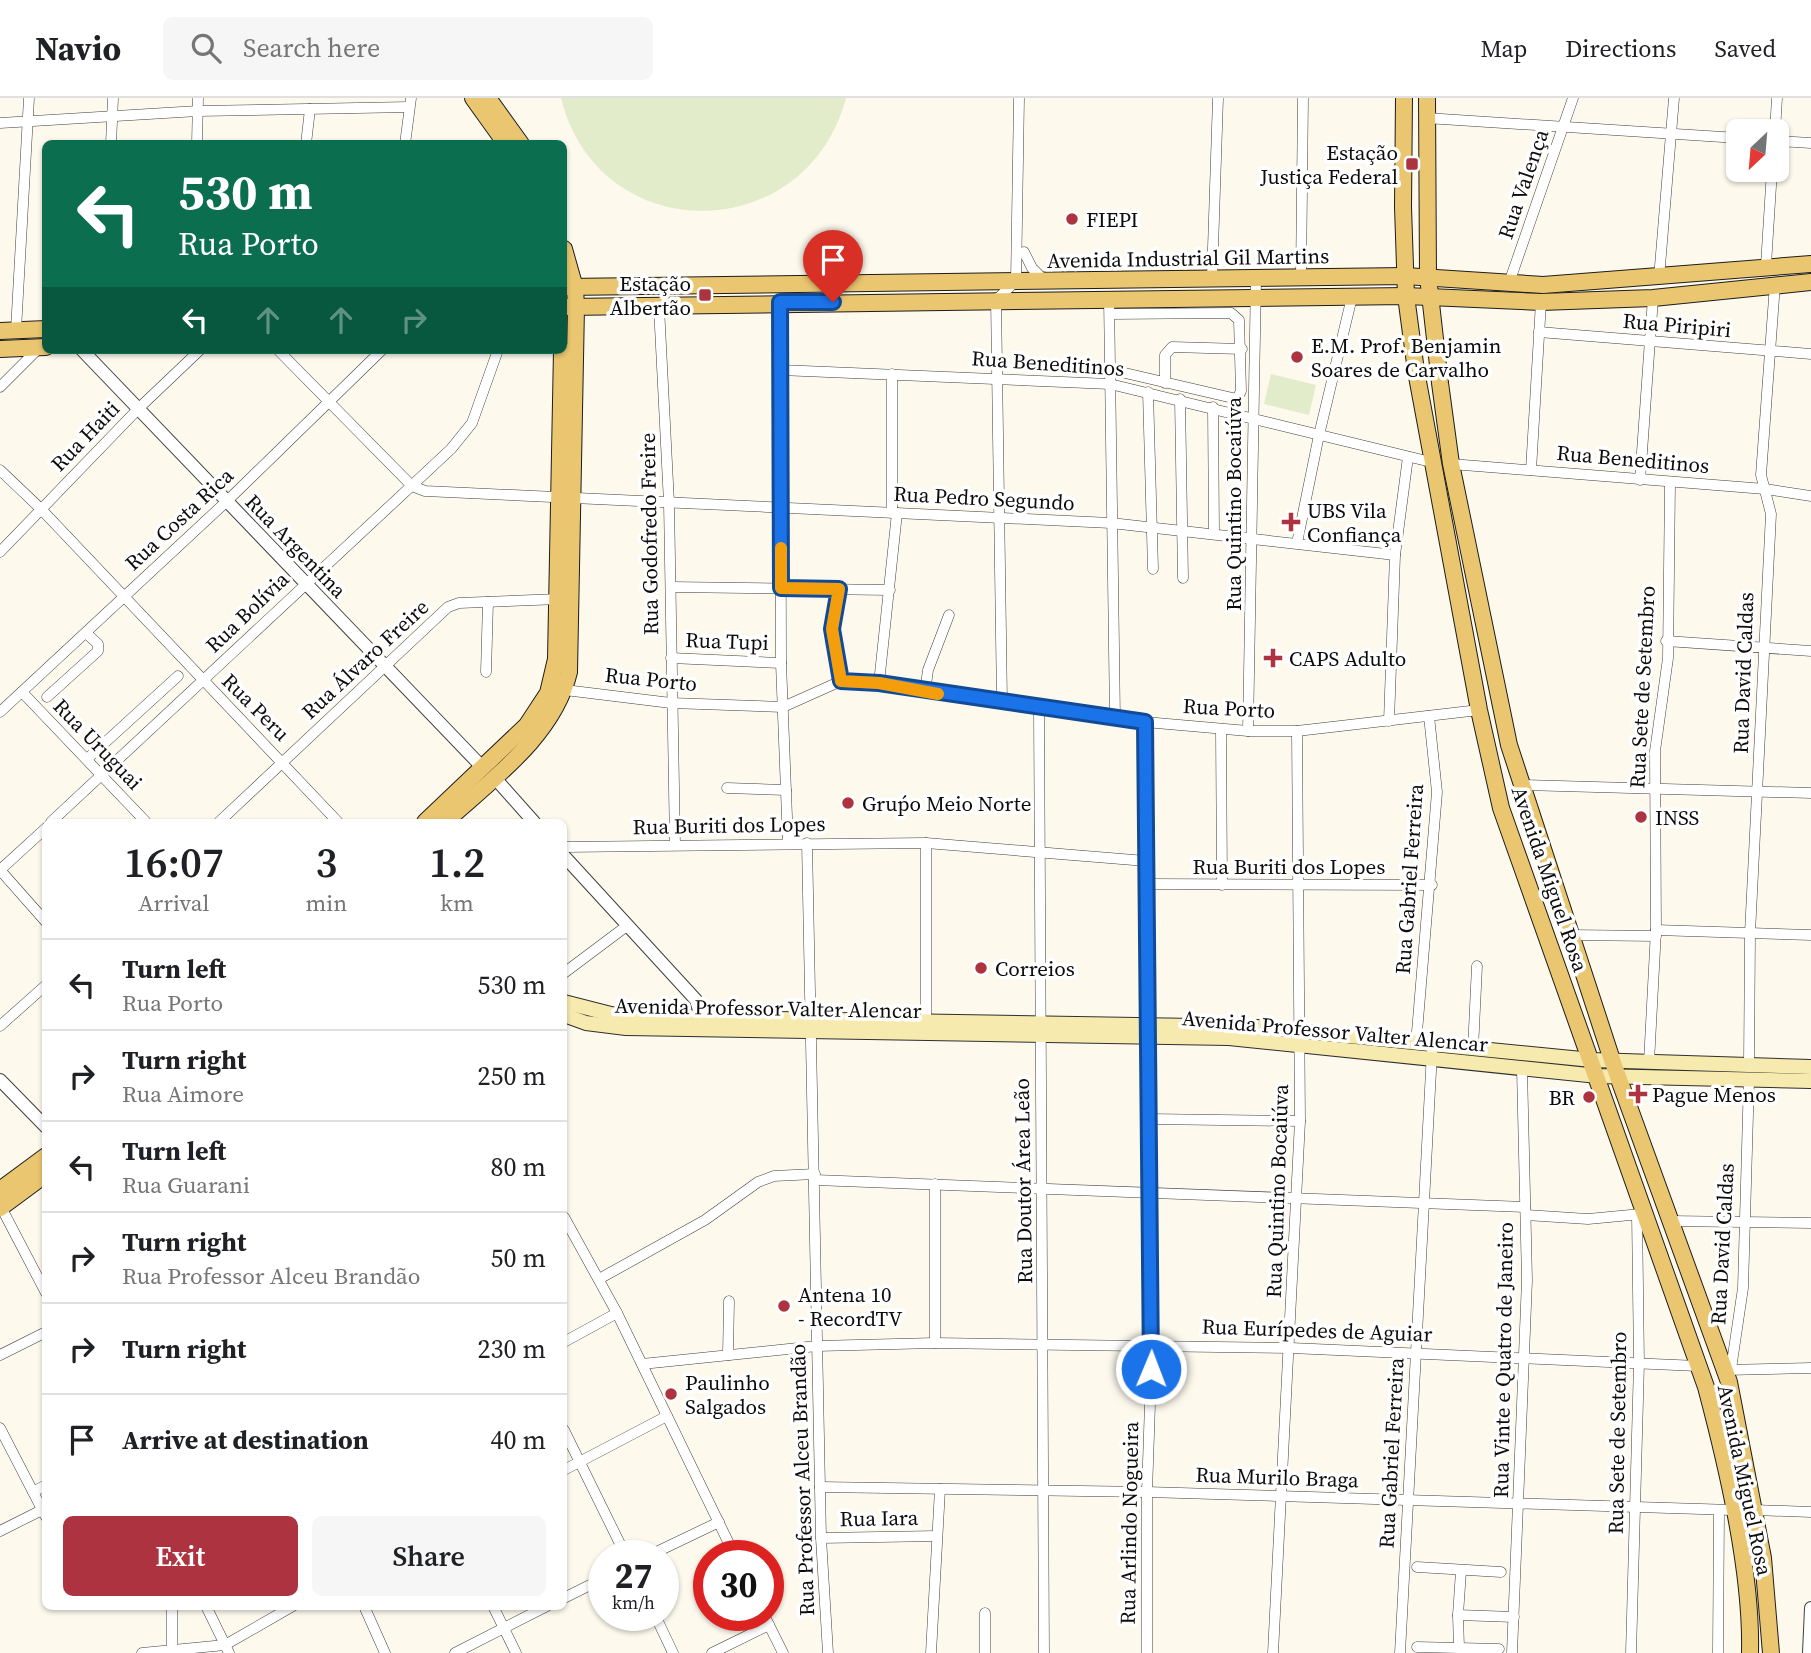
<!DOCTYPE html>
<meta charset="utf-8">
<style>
:root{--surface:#fff;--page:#f6f6f6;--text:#202124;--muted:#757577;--line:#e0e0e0;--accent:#ad3340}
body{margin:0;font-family:"Source Serif 4",serif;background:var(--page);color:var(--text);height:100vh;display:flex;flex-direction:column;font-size:26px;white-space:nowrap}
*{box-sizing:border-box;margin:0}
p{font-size:23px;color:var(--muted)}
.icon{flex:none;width:38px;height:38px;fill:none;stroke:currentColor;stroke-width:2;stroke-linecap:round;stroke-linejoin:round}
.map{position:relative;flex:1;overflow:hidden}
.side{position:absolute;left:42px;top:721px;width:525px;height:791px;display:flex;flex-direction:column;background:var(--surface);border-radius:10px;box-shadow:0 2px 5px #0004}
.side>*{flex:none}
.hud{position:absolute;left:42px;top:42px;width:525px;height:214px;border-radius:10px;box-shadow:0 2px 5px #0004;background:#0b6e4f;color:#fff;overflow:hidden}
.needle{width:46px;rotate:206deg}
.controls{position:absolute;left:1726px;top:21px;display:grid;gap:14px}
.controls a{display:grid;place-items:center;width:63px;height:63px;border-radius:10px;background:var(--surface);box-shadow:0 2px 5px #0004;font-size:35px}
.speed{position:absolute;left:588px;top:1442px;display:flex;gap:14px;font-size:35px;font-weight:700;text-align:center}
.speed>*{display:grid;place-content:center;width:91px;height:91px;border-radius:50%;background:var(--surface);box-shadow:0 2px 5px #0004;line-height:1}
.speed small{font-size:18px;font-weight:400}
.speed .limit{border:10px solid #d22;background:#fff;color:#111}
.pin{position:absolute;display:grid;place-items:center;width:60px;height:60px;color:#fff;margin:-72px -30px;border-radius:50% 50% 50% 0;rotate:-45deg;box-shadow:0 0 7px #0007}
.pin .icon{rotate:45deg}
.me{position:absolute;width:77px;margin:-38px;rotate:1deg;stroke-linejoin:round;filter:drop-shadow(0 0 5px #0008)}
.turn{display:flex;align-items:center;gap:24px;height:147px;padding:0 21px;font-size:32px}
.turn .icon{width:91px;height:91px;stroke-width:2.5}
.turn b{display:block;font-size:49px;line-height:60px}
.lanes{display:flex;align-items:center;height:66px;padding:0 21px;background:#0003;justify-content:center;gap:35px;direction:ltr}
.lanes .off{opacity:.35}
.eta{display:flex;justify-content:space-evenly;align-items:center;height:119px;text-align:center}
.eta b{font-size:42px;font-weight:600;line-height:49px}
.primary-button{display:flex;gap:14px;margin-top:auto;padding:14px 21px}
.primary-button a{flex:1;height:80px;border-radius:10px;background:var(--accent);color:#fff;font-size:28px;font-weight:600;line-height:80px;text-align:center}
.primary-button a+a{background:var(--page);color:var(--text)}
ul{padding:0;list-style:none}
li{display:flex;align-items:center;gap:21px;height:91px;padding:0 21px;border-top:2px solid var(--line)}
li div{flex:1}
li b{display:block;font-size:26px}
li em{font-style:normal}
header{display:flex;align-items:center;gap:42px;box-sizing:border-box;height:98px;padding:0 35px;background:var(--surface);border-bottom:2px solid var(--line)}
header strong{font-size:33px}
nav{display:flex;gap:38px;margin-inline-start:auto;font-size:24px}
.search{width:490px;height:63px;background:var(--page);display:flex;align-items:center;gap:18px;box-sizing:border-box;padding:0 24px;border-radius:10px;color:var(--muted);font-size:26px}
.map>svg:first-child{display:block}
.pitch{fill:#e2eccb}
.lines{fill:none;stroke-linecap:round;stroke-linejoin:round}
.minor-casing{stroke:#3f3f3f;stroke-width:11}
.tertiary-casing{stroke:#3f3f3f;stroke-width:14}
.secondary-casing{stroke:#2e2e2e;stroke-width:16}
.primary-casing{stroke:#1d1d1d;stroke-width:18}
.minor{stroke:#fff;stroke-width:10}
.tertiary{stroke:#fff;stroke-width:12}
.secondary{stroke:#f6eaaf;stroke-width:14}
.primary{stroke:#eac670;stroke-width:16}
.route-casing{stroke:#114b97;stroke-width:18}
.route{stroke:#1a73e8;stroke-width:12}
.slow{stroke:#f59e0b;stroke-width:12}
.poi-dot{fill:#ad3340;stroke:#fff;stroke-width:2.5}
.labels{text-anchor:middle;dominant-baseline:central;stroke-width:7;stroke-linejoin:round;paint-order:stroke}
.poi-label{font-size:21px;fill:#0c0c0c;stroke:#fff;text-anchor:start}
.street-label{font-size:21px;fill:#0c0c0c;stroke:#fff}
</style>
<header>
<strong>Navio</strong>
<div class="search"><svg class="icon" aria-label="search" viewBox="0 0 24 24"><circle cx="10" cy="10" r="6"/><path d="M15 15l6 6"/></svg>Search here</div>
<nav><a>Map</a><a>Directions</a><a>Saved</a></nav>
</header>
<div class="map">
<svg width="1811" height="1555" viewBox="0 0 1811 1555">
<rect width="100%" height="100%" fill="#fdf9ed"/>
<g class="pitch">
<path d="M 561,0 L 846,0 C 806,150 598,151 561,0 Z"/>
<path d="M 1271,276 L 1316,287 L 1309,317 L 1264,306 Z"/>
</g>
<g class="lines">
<g class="minor-casing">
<g id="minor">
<path d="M 1426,20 L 1738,40"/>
<path d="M 0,25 L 198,13 L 409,9"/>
<path d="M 1775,33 L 1777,0"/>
<path d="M 1776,43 L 1811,45"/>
<path d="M 111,46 L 113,0"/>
<path d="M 197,46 L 198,0"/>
<path d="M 306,46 L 310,11"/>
<path d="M 405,46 L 411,0"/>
<path d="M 1024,154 L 1032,170 L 1044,182"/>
<path d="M 1766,167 L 1772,72"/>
<path d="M 1301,179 L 1303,0"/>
<path d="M 1212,180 L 1218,0"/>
<path d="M 1659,180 L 1674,0"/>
<path d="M 1509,185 L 1573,0"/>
<path d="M 1109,200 L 1115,620"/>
<path d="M 780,204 L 781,565 L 788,745"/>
<path d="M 659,209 L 669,405 L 675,747"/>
<path d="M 1110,216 L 1231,215 L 1239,222 L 1241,293 L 1237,301 L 1125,275"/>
<path d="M 16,232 L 29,0"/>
<path d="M 1539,234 L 1811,256"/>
<path d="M 278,252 L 412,388 L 425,393 L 1111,425 L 1395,457"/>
<path d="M 780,272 L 1110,286 L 1431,364"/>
<path d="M 892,276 L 892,415"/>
<path d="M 1165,285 L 1165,257 L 1172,249 L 1242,251"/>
<path d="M 0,289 L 39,250"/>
<path d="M 1148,294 L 1153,471"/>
<path d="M 1180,301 L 1183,480"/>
<path d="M 1213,309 L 1214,435"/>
<path d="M 1451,366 L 1765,391 L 1811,398"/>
<path d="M 0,372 L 41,411 L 338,724"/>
<path d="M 1531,372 L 1541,204"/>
<path d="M 1640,382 L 1653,200"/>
<path d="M 1297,445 L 1319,337 L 1352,199"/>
<path d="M 0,454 L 139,310 L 200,252"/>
<path d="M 672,489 L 890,492"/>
<path d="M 839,491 L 832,531 L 841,583"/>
<path d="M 1666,543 L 1811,553"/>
<path d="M 671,560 L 781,565"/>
<path d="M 486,574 L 488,504"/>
<path d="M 879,585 L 897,415"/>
<path d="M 565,592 L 671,605 L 783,609 L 841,583 L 879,585 L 1145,624 L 1248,633 L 1297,633 L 1479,612"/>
<path d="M 22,594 L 146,724"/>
<path d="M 925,594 L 928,572 L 949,517"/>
<path d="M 47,599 L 98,553 L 98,546 L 87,536"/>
<path d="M 1002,604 L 996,202 L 1016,183 L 1019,0"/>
<path d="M 1039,610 L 1044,1555"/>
<path d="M 0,614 L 227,403 L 382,252"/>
<path d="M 1389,623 L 1395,457 L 1408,359"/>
<path d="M 1145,624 L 1152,1247 L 1147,1394 L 1147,1555"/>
<path d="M 1221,631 L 1222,787"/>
<path d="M 1248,633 L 1256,179"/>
<path d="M 87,661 L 178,578"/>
<path d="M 1520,687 L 1811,695"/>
<path d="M 727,690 L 786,692"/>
<path d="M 51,724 L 451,351 L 472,325 L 498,252"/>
<path d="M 219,724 L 448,509 L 459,505 L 560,501"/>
<path d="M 46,730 L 0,772 L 46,824"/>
<path d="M 807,745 L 821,1440 L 828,1555"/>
<path d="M 564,749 L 926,745 L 1146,763"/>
<path d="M 1147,786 L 1432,787"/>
<path d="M 1656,832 L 1811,837"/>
<path d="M 1570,837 L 1656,838"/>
<path d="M 564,875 L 628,827"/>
<path d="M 926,923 L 926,745"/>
<path d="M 0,928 L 46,887"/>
<path d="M 1416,946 L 1437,694 L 1429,618"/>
<path d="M 1473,951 L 1477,868"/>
<path d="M 1649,964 L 1656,832 L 1655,653 L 1668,560 L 1670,385"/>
<path d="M 1749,967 L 1750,835 L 1771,416 L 1761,377 L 1775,186"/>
<path d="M 1150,1021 L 1300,1023"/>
<path d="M 815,1082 L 1525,1109"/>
<path d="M 1,1109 L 46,1195"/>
<path d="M 1526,1117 L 1588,1121 L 1641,1116"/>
<path d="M 564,1119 L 617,1215 L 735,1458"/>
<path d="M 1670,1123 L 1811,1125"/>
<path d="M 599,1181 L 705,1122 L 758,1084 L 774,1078 L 815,1076"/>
<path d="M 564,1244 L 617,1215"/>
<path d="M 935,1245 L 935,1086"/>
<path d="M 0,1257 L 46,1234"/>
<path d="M 728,1257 L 729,1203"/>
<path d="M 642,1266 L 817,1248 L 935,1245 L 1291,1250 L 1698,1268"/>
<path d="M 1731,1271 L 1743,1190 L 1749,981"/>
<path d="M 1725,1272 L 1811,1270"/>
<path d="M 0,1330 L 46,1419"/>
<path d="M 564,1332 L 626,1458"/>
<path d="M 564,1372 L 667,1318"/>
<path d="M 820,1389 L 1147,1394 L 1733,1412"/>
<path d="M 33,1394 L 46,1387"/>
<path d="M 1755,1412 L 1811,1414"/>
<path d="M 0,1433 L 42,1412"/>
<path d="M 821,1440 L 937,1438"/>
<path d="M 648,1458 L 719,1424"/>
<path d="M 1417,1469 L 1501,1474"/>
<path d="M 1461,1473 L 1458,1517 L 1514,1519"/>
<path d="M 564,1500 L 604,1480"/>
<path d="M 206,1508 L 229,1555"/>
<path d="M 364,1508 L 385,1555"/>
<path d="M 493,1508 L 516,1555"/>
<path d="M 985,1515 L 985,1555"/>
<path d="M 655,1517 L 673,1555"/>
<path d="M 764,1517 L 783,1555"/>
<path d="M 1417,1549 L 1459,1550 L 1458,1517"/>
<path d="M 1459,1550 L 1499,1551"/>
<path d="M 142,1555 L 225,1547 L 293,1508"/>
<path d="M 172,1555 L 172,1508"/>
<path d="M 455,1555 L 547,1508"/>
<path d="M 712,1555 L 769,1527"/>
<path d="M 931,1555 L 940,1391"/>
<path d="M 1273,1555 L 1300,1023 L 1297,633"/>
<path d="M 1400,1555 L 1432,954"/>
<path d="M 1512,1555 L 1527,1182 L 1522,971"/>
<path d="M 1631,1555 L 1639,1265 L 1637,1116"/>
<path d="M 1718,1555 L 1719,1412"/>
</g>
</g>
<g class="tertiary-casing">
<g id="tertiary">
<path d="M 82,252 L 483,670"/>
<path d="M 494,679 L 534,724"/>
<path d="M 564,758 L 696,902 L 704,929"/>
<path d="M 0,982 L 46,1029"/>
<path d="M 1809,1555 L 1811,1510"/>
</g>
</g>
<g class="secondary-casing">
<g id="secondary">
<path d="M 564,904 L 611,916 L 659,919 L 1257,929 L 1592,962 L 1811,969"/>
<path d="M 564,917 L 586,925 L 626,930 L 1229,940 L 1598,978 L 1811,983"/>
</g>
</g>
<g class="primary-casing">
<g id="primary">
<path d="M 473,0 L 506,46"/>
<path d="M 488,0 L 521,46"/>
<path d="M 1404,0 L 1403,109 L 1406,198 L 1416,273 L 1479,612 L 1501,710 L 1706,1289 C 1727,1368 1752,1474 1750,1555"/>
<path d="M 1427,0 L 1428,179 L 1440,285 L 1451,366 L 1509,647 L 1612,962 L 1729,1284 L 1763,1460 L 1771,1555"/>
<path d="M 564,189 L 1405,178 L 1543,187 L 1811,166"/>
<path d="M 564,209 L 1406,198 L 1541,204 L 1653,200 L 1811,184"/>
<path d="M 0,233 L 46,231"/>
<path d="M 0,251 L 46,249"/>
<path d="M 425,724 L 527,627 L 548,595 L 556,561 L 562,252"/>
<path d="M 445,724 C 491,682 554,638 569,574 L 576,209 L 575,190 L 564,151"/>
<path d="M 0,1092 L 46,1058"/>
<path d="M 0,1110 L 46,1076"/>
</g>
</g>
<use href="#minor" class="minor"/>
<use href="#tertiary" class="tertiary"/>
<use href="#secondary" class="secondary"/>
<use href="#primary" class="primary"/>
</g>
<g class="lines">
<g class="route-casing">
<path id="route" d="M 833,204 L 780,204 L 781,490 L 839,491 L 832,531 L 841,583 L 879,585 L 1145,624 L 1151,1271"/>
</g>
<use href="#route" class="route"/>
<path class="slow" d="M 781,450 L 781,490 L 839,491 L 832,531 L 841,583 L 879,585 L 938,596"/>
</g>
<g class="poi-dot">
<rect x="1405" y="59" width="14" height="14" rx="3.5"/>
<circle cx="1072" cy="121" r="7"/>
<rect x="698" y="190" width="14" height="14" rx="3.5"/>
<circle cx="1297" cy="259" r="7"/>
<path d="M1287.5 413.5h7v7h7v7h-7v7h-7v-7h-7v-7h7z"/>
<path d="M1269.5 549.5h7v7h7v7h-7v7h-7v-7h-7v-7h7z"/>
<circle cx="848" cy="705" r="7"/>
<circle cx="1641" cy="719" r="7"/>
<circle cx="981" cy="870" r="7"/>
<path d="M1634.5 985.5h7v7h7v7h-7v7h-7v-7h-7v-7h7z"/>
<circle cx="1589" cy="999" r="7"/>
<circle cx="784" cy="1208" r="7"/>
<circle cx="671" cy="1296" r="7"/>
</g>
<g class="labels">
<g class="poi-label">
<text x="1398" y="54" text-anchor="end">Estação<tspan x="1398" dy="24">Justiça Federal</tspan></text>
<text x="1086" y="121">FIEPI</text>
<text x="691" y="185" text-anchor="end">Estação<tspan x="691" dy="24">Albertão</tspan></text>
<text x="1311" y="247">E.M. Prof. Benjamin<tspan x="1311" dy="24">Soares de Carvalho</tspan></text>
<text x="1307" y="412">UBS Vila<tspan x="1307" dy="24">Confiança</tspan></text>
<text x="1289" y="560">CAPS Adulto</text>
<text x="862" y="705">Gruṕo Meio Norte</text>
<text x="1655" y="719">INSS</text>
<text x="995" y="870">Correios</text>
<text x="1652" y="996">Pague Menos</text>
<text x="1575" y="999" text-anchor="end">BR</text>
<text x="798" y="1196">Antena 10<tspan x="798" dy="24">- RecordTV</tspan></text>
<text x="685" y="1284">Paulinho<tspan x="685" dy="24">Salgados</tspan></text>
</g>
<g class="street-label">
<text transform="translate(1523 86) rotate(-71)">Rua Valença</text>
<text transform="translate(1188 160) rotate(-1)">Avenida Industrial Gil Martins</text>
<text transform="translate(1677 227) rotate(5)">Rua Piripiri</text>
<text transform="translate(1048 265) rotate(4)">Rua Beneditinos</text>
<text transform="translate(85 338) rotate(-46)">Rua Haiti</text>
<text transform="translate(1633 361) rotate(5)">Rua Beneditinos</text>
<text transform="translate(984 400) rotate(3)">Rua Pedro Segundo</text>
<text transform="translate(1233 406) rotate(-90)">Rua Quintino Bocaiúva</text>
<text transform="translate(179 421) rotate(-43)">Rua Costa Rica</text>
<text transform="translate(649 436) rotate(-91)">Rua Godofredo Freire</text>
<text transform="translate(296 448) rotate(46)">Rua Argentina</text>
<text transform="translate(247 514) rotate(-44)">Rua Bolívia</text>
<text transform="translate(727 543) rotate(2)">Rua Tupi</text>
<text transform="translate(365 561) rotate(-43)">Rua Álvaro Freire</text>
<text transform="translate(1743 575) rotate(-88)">Rua David Caldas</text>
<text transform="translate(651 581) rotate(6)">Rua Porto</text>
<text transform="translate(1642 589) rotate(-87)">Rua Sete de Setembro</text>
<text transform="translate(256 609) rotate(45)">Rua Peru</text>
<text transform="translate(1229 610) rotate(3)">Rua Porto</text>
<text transform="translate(98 646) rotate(46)">Rua Uruguai</text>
<text transform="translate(729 727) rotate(-1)">Rua Buriti dos Lopes</text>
<text x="1289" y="768">Rua Buriti dos Lopes</text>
<text transform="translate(1409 781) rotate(-86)">Rua Gabriel Ferreira</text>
<text transform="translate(1550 781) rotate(71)">Avenida Miguel Rosa</text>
<text transform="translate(768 910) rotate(1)">Avenida Professor Valter Alencar</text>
<text transform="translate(1335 933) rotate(5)">Avenida Professor Valter Alencar</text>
<text transform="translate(1023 1083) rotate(-91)">Rua Doutor Área Leão</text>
<text transform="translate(1277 1093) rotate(-88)">Rua Quintino Bocaiúva</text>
<text transform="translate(1722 1146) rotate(-87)">Rua David Caldas</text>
<text transform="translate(1317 1232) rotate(2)">Rua Eurípedes de Aguiar</text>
<text transform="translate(1503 1262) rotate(-89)">Rua Vinte e Quatro de Janeiro</text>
<text transform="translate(1617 1335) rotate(-89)">Rua Sete de Setembro</text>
<text transform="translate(1391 1355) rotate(-87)">Rua Gabriel Ferreira</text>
<text transform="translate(1277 1379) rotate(2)">Rua Murilo Braga</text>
<text transform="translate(802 1382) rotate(-92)">Rua Professor Alceu Brandão</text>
<text transform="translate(1745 1382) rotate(78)">Avenida Miguel Rosa</text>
<text transform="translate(879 1420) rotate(-1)">Rua Iara</text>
<text transform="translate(1129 1425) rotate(-89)">Rua Arlindo Nogueira</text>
</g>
</g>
</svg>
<div class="controls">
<a><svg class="needle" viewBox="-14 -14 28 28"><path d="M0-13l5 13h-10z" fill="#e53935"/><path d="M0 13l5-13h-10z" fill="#757577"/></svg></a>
</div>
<div class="speed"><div>27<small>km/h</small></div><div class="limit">30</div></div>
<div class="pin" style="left:833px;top:204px;background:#d93025"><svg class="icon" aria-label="arrive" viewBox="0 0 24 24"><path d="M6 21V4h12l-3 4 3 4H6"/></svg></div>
<svg class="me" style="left:1151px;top:1271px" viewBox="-20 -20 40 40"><circle r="17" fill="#1a73e8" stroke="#fff" stroke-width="3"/><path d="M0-11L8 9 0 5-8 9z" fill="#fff"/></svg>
<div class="hud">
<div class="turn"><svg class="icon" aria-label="left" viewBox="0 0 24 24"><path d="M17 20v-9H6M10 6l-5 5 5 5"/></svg><div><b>530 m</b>Rua Porto</div></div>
<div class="lanes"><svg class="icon" aria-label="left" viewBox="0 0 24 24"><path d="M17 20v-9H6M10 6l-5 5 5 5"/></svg><svg class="icon off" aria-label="ahead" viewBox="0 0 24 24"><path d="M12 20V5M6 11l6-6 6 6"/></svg><svg class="icon off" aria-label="ahead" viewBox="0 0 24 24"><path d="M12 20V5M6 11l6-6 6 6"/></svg><svg class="icon off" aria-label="right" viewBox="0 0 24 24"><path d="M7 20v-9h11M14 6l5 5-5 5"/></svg></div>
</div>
<section class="side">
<div class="eta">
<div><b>16:07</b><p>Arrival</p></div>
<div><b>3</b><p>min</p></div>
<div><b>1.2</b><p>km</p></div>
</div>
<ul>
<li><svg class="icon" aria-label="left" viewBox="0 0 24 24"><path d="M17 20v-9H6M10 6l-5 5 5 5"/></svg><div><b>Turn left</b><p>Rua Porto</p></div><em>530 m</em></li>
<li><svg class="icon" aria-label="right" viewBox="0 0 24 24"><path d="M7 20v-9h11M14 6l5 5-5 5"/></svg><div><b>Turn right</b><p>Rua Aimore</p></div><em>250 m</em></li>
<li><svg class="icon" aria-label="left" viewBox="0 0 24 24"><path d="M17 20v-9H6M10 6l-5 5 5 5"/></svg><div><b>Turn left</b><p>Rua Guarani</p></div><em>80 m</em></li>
<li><svg class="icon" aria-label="right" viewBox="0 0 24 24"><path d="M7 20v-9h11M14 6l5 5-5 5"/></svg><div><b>Turn right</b><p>Rua Professor Alceu Brandão</p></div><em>50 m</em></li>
<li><svg class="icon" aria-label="right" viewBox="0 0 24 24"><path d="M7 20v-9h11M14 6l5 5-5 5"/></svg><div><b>Turn right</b></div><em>230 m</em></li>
<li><svg class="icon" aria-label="arrive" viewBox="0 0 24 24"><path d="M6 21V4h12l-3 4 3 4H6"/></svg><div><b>Arrive at destination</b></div><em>40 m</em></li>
</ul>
<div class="primary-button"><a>Exit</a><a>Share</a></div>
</section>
</div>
